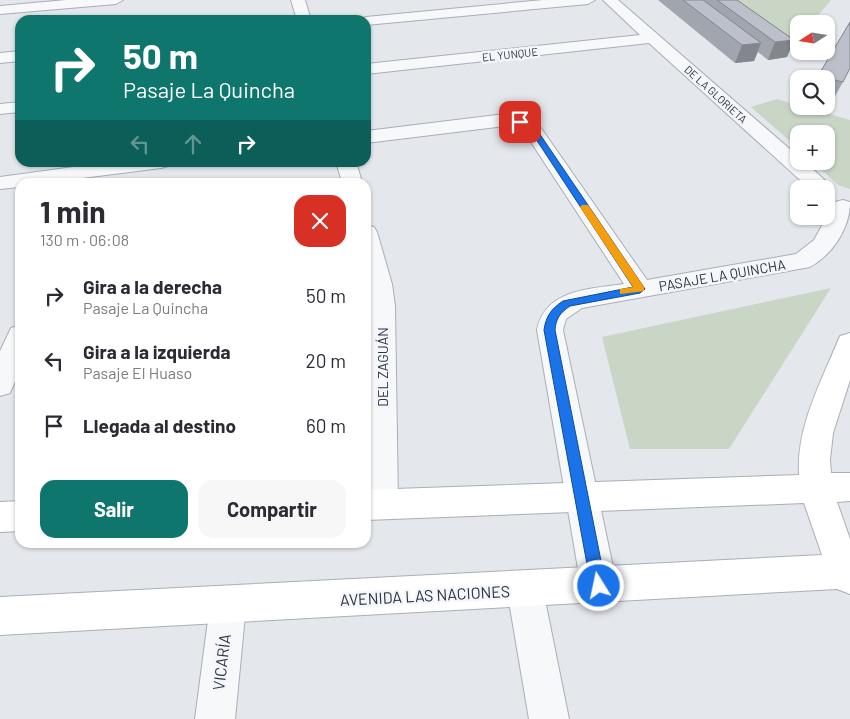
<!DOCTYPE html>
<html lang="es">
<meta charset="utf-8">
<style>
:root{--surface:#fff;--page:#f7f7f7;--text:#2b2b33;--muted:#7c7c81;--accent:#0f766e}
body{margin:0;font-family:Barlow,sans-serif;background:var(--page);color:var(--text);height:100vh;display:flex;flex-direction:column;font-size:19px;white-space:nowrap}
*{box-sizing:border-box;margin:0}
p{font-size:16px;color:var(--muted)}
.icon{flex:none;width:28px;height:28px;fill:none;stroke:currentColor;stroke-width:2;stroke-linecap:round;stroke-linejoin:round}
.map{position:relative;flex:1;overflow:hidden}
.drawer{position:absolute;left:15px;top:178px;width:356px;height:370px;display:flex;flex-direction:column;background:var(--surface);border-radius:15px;box-shadow:0 1px 4px #0004}
.drawer>*{flex:none}
.guide{position:absolute;left:15px;top:15px;width:356px;height:152px;border-radius:15px;box-shadow:0 1px 4px #0004;background:#0f766e;color:#fff;overflow:hidden}
.needle{width:32px;rotate:258deg}
.controls{position:absolute;left:790px;top:15px;display:grid;gap:10px}
.controls a{display:grid;place-items:center;width:45px;height:45px;border-radius:10px;background:var(--surface);box-shadow:0 1px 4px #0004;font-size:25px}
.pin{position:absolute;display:grid;place-items:center;width:42px;height:42px;color:#fff;margin:-21px;border-radius:10px;box-shadow:0 2px 8px #0006}
.me{position:absolute;width:55px;margin:-28px;rotate:350deg;stroke-linejoin:round;filter:drop-shadow(0 0 4px #0008)}
.turn{display:flex;align-items:center;gap:18px;height:105px;padding:0 25px;font-size:22px}
.turn .icon{width:65px;height:65px;stroke-width:2.5}
.turn b{display:block;font-size:35px;line-height:42px}
.lanes{display:flex;align-items:center;height:48px;padding:0 25px;background:#0003;justify-content:center;gap:25px;direction:ltr}
.lanes .off{opacity:.35}
.round{display:grid;place-items:center;flex:none;width:52px;height:52px;border-radius:15px;background:var(--page)}
.headline{display:flex;align-items:center;justify-content:space-between;height:85px;padding:0 25px}
h1{font-size:30px;font-weight:700;line-height:38px}
.primary-button{display:flex;gap:10px;margin-top:auto;padding:10px 25px}
.primary-button a{flex:1;height:58px;border-radius:15px;background:var(--accent);color:#fff;font-size:20px;font-weight:700;line-height:58px;text-align:center}
.primary-button a+a{background:var(--page);color:var(--text)}
ul{padding:0;list-style:none}
li{display:flex;align-items:center;gap:15px;height:65px;padding:0 25px}
li div{flex:1}
li b{display:block;font-size:19px}
li em{font-style:normal}
.map>svg:first-child{display:block}
.green{fill:#c9d6c5}
.lines{fill:none;stroke-linecap:round;stroke-linejoin:round}
.street-casing{stroke:#a9aeb7;stroke-width:2}
.secondary-casing{stroke:#a9aeb7;stroke-width:2}
.street{fill:#f7f8fa;fill-rule:evenodd}
.secondary{fill:#fff;fill-rule:evenodd}
.wall{fill:#a1a5ae}
.shaded-wall{fill:#83868d}
.building{fill:#bbc0ca;stroke:#83868d}
.route{fill:#1a73e8;stroke:#114b97}
.slow{fill:#f59e0b}
.labels{text-anchor:middle;dominant-baseline:central;stroke-width:5;stroke-linejoin:round;paint-order:stroke}
.far-street-label{font-size:11px;fill:#2b3445;stroke:#f4f6f9}
.street-label{font-size:14px;fill:#2b3445;stroke:#f4f6f9}
.near-street-label{font-size:16px;fill:#2b3445;stroke:#f4f6f9}
</style>
<div class="map">
<svg width="850" height="719" viewBox="0 0 850 719">
<rect width="100%" height="100%" fill="#e4e7ec"/>
<g class="green">
<path d="M 734,0 L 831,0 L 811,24 L 799,24 L 799,39 L 795,44 Z"/>
<path d="M 777,99 L 850,120 L 850,189 L 838,185 L 812,161 L 826,161 L 826,134 L 799,134 L 799,149 L 751,107 Z"/>
<path d="M 831,288 L 729,449 L 630,449 L 602,337 Z"/>
</g>
<g class="lines">
<g class="street-casing">
<g id="street">
<path d="M 66,0 L 123,0 L 116,4 L 0,14 L 0,6 Z"/>
<path d="M 291,0 L 305,0 L 311,20 L 297,20 Z"/>
<path d="M 543,0 L 595,0 L 588,4 L 366,25 L 366,20 L 359,20 L 366,17 Z"/>
<path d="M 603,0 L 618,0 L 799,157 L 799,161 L 804,161 L 830,185 L 834,189 L 830,193 L 826,195 L 826,189 L 810,189 L 649,43 L 366,74 L 366,64 L 640,35 Z"/>
<path d="M 20,51 L 20,61 L 0,63 L 0,53 Z"/>
<path d="M 20,102 L 20,112 L 0,114 L 0,104 Z"/>
<path d="M 505,114 L 533,121 L 541,128 L 647,280 L 796,254 L 814,240 L 835,202 L 843,200 L 850,202 C 850,228 833,254 810,267 L 582,308 L 566,319 L 563,330 L 617,586 L 612,599 L 599,604 L 586,599 L 581,586 L 537,330 C 545,289 590,289 624,284 L 527,136 L 519,129 L 505,126 L 366,143 L 366,131 Z"/>
<path d="M 110,162 L 171,162 L 168,166 L 161,168 L 51,182 L 20,182 L 20,187 L 0,189 L 0,177 Z"/>
<path d="M 336,162 L 356,162 L 362,182 L 342,182 Z"/>
<path d="M 366,225 L 374,227 L 377,232 L 392,284 L 395,306 L 398,504 L 394,515 L 382,519 L 370,515 L 366,506 L 369,306 L 366,278 Z"/>
<path d="M 20,325 L 20,370 L 10,393 L 0,396 L 0,351 L 11,328 Z"/>
<path d="M 525,572 L 538,577 L 543,590 L 569,719 L 529,719 L 507,590 L 512,577 Z"/>
<path d="M 228,587 L 241,592 L 246,605 L 235,719 L 195,719 L 210,605 L 215,592 Z"/>
</g>
</g>
<g class="secondary-casing">
<g id="secondary">
<path d="M 850,333 L 850,380 L 833,433 L 830,460 L 831,473 L 850,473 L 850,501 L 837,502 L 850,539 L 850,594 L 837,589 L 0,635 L 0,597 L 822,555 L 804,503 L 366,520 L 366,490 L 799,475 C 796,429 820,384 837,343 L 840,336 Z"/>
<path d="M 20,501 L 20,531 L 0,532 L 0,502 Z"/>
</g>
</g>
<use href="#street" class="street"/>
<use href="#secondary" class="secondary"/>
</g>
<g class="wall">
<path d="M 658,0 L 737,0 L 794,40 L 787,57 L 768,60 L 758,52 L 754,61 L 735,63 Z"/>
<path d="M 850,22 L 850,69 L 833,100 L 826,98 L 826,79 L 816,79 Z"/>
</g>
<g class="shaded-wall">
<path d="M 794,40 L 787,57 L 768,60 L 775,42 Z"/>
<path d="M 761,43 L 754,61 L 735,63 L 742,45 Z"/>
</g>
<g class="building">
<path d="M 683,0 L 703,0 L 761,43 L 742,45 Z"/>
<path d="M 717,0 L 737,0 L 794,40 L 775,42 Z"/>
<path d="M 850,22 L 850,68 L 843,82 L 818,76 Z"/>
</g>
<path class="route" d="M 517,121 L 522,121 L 537,130 L 645,289 L 640,293 L 570,306 C 560,313 556,318 555,330 L 606,586 L 604,591 L 599,593 L 593,591 L 591,586 L 544,330 C 546,316 551,309 563,301 L 633,287 L 532,133 L 517,124 Z"/>
<path class="slow" d="M 582,205 L 588,205 L 644,287 L 644,291 L 620,294 L 620,289 L 633,287 L 580,207 Z"/>
<g class="labels">
<g class="far-street-label">
<text transform="translate(510 54) rotate(-6)">EL YUNQUE</text>
<text transform="translate(716 94) rotate(42)">DE LA GLORIETA</text>
</g>
<g class="street-label">
<text transform="translate(722 275) rotate(-10)">PASAJE LA QUINCHA</text>
<text transform="translate(382 367) rotate(-90)">DEL ZAGUÁN</text>
</g>
<g class="near-street-label">
<text transform="translate(425 595) rotate(-3)">AVENIDA LAS NACIONES</text>
<text transform="translate(221 662) rotate(-83)">VICARÍA</text>
</g>
</g>
</svg>
<div class="controls">
<a><svg class="needle" viewBox="-14 -14 28 28"><path d="M0-13l5 13h-10z" fill="#e53935"/><path d="M0 13l5-13h-10z" fill="#7c7c81"/></svg></a>
<a><svg class="icon" aria-label="search" viewBox="0 0 24 24"><circle cx="10" cy="10" r="6"/><path d="M15 15l6 6"/></svg></a>
<a>+</a>
<a>−</a>
</div>
<div class="pin" style="left:520px;top:122px;background:#d93025"><svg class="icon" aria-label="arrive" viewBox="0 0 24 24"><path d="M6 21V4h12l-3 4 3 4H6"/></svg></div>
<svg class="me" style="left:599px;top:586px" viewBox="-20 -20 40 40"><circle r="17" fill="#1a73e8" stroke="#fff" stroke-width="3"/><path d="M0-11L8 9 0 5-8 9z" fill="#fff"/></svg>
<div class="guide">
<div class="turn"><svg class="icon" aria-label="right" viewBox="0 0 24 24"><path d="M7 20v-9h11M14 6l5 5-5 5"/></svg><div><b>50 m</b>Pasaje La Quincha</div></div>
<div class="lanes"><svg class="icon off" aria-label="left" viewBox="0 0 24 24"><path d="M17 20v-9H6M10 6l-5 5 5 5"/></svg><svg class="icon off" aria-label="ahead" viewBox="0 0 24 24"><path d="M12 20V5M6 11l6-6 6 6"/></svg><svg class="icon" aria-label="right" viewBox="0 0 24 24"><path d="M7 20v-9h11M14 6l5 5-5 5"/></svg></div>
</div>
<section class="drawer">
<div class="headline"><div><h1>1 min</h1><p>130 m · 06:08</p></div><a class="round" style="background:#d93025;color:#fff"><svg class="icon" aria-label="close" viewBox="0 0 24 24"><path d="M6 6l12 12M18 6L6 18"/></svg></a></div>
<ul>
<li><svg class="icon" aria-label="right" viewBox="0 0 24 24"><path d="M7 20v-9h11M14 6l5 5-5 5"/></svg><div><b>Gira a la derecha</b><p>Pasaje La Quincha</p></div><em>50 m</em></li>
<li><svg class="icon" aria-label="left" viewBox="0 0 24 24"><path d="M17 20v-9H6M10 6l-5 5 5 5"/></svg><div><b>Gira a la izquierda</b><p>Pasaje El Huaso</p></div><em>20 m</em></li>
<li><svg class="icon" aria-label="arrive" viewBox="0 0 24 24"><path d="M6 21V4h12l-3 4 3 4H6"/></svg><div><b>Llegada al destino</b></div><em>60 m</em></li>
</ul>
<div class="primary-button"><a>Salir</a><a>Compartir</a></div>
</section>
</div>
